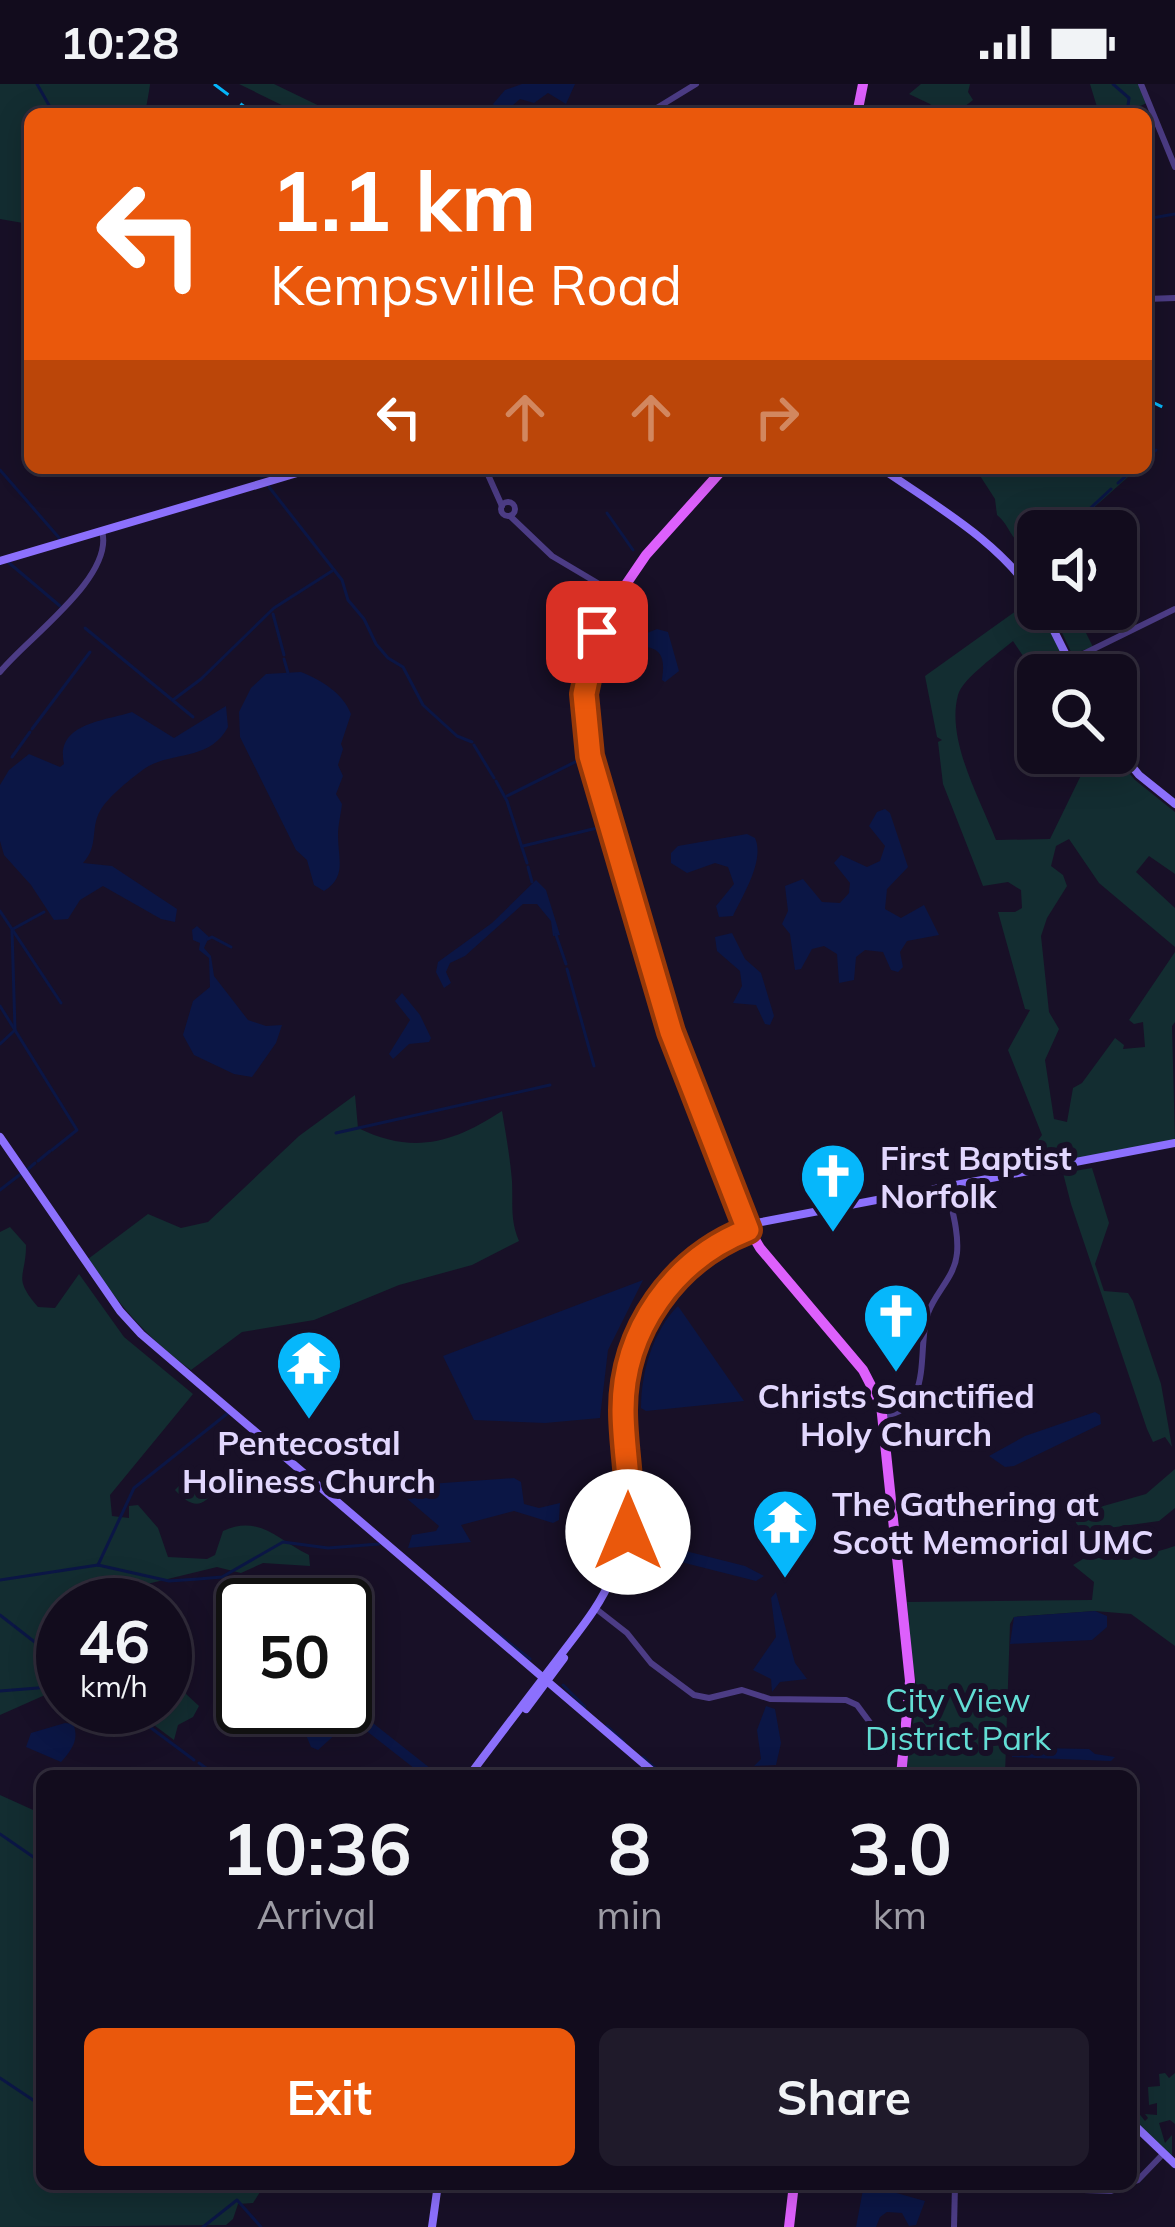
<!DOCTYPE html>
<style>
:root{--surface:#120c1d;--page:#1f1a2a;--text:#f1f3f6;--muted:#9c9ba4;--line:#312c3b;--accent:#ea580c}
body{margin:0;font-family:Mulish,sans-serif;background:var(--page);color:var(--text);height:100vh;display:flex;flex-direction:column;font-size:45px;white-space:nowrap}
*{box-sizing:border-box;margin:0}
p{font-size:39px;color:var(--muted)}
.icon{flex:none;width:66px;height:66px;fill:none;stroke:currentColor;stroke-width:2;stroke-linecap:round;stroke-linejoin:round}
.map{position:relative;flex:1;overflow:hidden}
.details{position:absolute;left:36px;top:1686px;width:1101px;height:420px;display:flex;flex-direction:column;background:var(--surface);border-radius:18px;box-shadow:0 6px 30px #0003,0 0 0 3px var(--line)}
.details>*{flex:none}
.top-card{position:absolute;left:24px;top:24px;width:1128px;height:366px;border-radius:18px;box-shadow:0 6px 30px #0003,0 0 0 3px var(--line);background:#ea580c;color:#fff;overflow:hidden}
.tools{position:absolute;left:1017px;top:426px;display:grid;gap:24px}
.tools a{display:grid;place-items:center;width:120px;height:120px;border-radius:18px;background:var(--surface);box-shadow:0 6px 30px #0003,0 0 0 3px var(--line);font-size:60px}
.speed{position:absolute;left:36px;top:1494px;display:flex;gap:24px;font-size:60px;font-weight:700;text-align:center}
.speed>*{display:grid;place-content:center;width:156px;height:156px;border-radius:50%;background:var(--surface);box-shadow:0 6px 30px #0003,0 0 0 3px var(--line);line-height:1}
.speed small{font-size:30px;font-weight:400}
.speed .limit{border:6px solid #111;border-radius:18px;background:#fff;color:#111}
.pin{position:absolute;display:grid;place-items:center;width:102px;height:102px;color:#fff;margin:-51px;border-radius:24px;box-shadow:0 6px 18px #0006}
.me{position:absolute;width:132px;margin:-66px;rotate:0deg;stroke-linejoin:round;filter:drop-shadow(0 0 9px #0008)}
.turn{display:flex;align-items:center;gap:42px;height:252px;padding:0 48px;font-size:54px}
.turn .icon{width:156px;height:156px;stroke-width:2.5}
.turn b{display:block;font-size:84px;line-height:102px}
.lanes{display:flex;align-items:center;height:114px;padding:0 48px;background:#0003;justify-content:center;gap:60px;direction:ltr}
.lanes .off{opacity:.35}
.eta{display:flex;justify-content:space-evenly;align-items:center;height:204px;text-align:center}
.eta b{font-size:72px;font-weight:700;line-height:84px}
.primary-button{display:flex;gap:24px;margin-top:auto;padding:24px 48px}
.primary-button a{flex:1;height:138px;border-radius:18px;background:var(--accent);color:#fff;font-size:48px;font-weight:700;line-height:138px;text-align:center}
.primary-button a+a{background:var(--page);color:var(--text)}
.status{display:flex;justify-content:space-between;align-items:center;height:84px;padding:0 60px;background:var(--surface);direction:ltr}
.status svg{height:33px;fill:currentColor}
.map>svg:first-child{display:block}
.green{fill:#132d31}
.water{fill:#0b1645}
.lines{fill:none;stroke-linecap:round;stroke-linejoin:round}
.stream{stroke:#0b1645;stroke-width:3}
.tertiary{stroke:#4c3c85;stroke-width:6}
.secondary{stroke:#8c70fd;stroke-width:8}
.primary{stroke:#dd60fc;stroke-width:10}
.rail{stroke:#06b7fb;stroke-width:3;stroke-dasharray:18 15;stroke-linecap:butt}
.route-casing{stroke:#983908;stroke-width:30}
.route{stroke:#ea580c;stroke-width:21}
.labels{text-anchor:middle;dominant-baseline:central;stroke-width:12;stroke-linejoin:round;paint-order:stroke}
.poi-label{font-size:33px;font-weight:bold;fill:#e2d7fe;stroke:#181027;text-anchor:start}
.park-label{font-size:33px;fill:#63ded5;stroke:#181027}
</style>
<div class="status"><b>10:28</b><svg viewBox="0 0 49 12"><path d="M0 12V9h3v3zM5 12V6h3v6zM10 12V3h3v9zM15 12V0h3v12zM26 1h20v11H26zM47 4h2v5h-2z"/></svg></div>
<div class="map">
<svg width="1175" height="2143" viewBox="0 0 1175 2143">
<rect width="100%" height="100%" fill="#181027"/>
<g class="green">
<path d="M 0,0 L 150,0 C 150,3 146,24 145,30 L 30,30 L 29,140 L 0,135 Z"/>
<path d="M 239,0 L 274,0 L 336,30 L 300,30 Z"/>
<path d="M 921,0 L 970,0 L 968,8 L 973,16 L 955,30 L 941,30 L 930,20 L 909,10 Z"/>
<path d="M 1090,0 L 1139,0 L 1149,18 L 1138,23 L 1140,30 L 1080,30 L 1097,23 Z"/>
<path d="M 975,384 L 1138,384 L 1090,427 L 1099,447 L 1038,447 L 1038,504 L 1021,471 L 1025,463 C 1011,457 1009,440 997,431 L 995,415 Z"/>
<path d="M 1034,514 L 1073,591 L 1038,594 L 1013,557 C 1000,568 962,595 958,611 C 946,655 979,713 996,756 L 1050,755 L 1086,681 L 1086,669 L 1112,669 L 1135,696 L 1175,728 L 1175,790 L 1149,772 L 1136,788 L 1175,824 L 1175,863 L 1099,799 L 1069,755 L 1056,762 L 1051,782 L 1063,791 L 1067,802 L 1047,834 L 1041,852 L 1049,928 L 1059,945 L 1045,976 L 1054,1035 L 1067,1038 L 1073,1004 L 1082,999 L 1115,954 L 1124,961 L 1123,965 L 1145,963 L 1143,938 L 1134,940 L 1129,936 L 1175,868 L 1175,938 L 1172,942 L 1175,1058 L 1024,1084 L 1022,1078 L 1042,1051 L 1008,966 L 1030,926 L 1025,925 L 998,828 L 1015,828 L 1022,824 L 1021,806 L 1008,798 L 983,802 L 943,700 L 938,658 L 942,656 L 937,653 L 925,592 Z"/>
<path d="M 1051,525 L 1074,525 L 1093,563 L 1072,570 Z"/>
<path d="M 355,1011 L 358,1044 C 413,1071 453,1059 502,1027 C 506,1051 510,1073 512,1097 C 513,1120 510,1136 519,1157 L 472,1181 L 399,1201 L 314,1236 L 242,1248 L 191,1286 C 147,1254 118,1220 88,1175 L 148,1130 L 181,1144 L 208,1138 L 299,1052 Z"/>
<path d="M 1092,1084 L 1109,1139 L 1095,1180 L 1104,1207 L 1128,1209 L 1133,1217 L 1161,1300 L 1172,1363 L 1165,1353 L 1153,1358 L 1147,1345 L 1071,1120 L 1063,1089 Z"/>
<path d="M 10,1143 L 26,1161 C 26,1195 12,1192 38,1223 L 55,1224 L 79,1190 L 124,1253 L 193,1310 L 110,1411 L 112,1432 L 129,1434 L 129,1422 L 138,1421 L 158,1444 L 168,1473 L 207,1475 L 215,1471 L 223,1447 C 259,1430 278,1456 309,1471 L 310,1482 L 263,1479 L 241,1489 L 217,1483 L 143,1501 L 139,1521 L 63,1521 L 63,1603 L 0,1631 L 0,1148 Z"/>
<path d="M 196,1384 L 217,1404 C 202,1425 192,1424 175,1406 Z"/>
<path d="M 1175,1385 L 1175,1424 L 1159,1437 L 1087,1447 L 1086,1458 L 1083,1457 L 1083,1447 L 1076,1439 L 1075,1430 L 1146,1410 Z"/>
<path d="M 1083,1462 L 1087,1471 C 1117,1481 1146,1471 1175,1462 L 1175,1562 L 1131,1530 L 1095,1527 L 1014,1533 L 1010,1540 L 1005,1691 L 905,1692 C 908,1666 923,1602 912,1582 L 907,1518 L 1092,1516 L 1094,1498 L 1073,1481 L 1083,1475 Z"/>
<path d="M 166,1592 L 169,1597 L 179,1592 L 186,1610 L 199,1622 L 193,1633 L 178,1641 L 174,1656 L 130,1623 L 165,1623 Z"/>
<path d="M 0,1711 L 42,1730 L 42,2100 L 96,2100 L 94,2104 L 99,2100 L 265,2100 L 253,2119 L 238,2120 L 233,2135 L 226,2141 L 0,2143 Z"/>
<path d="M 1165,1989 L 1169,1994 L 1175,1989 L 1175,2040 L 1170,2036 L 1159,2039 L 1165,2059 L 1172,2051 L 1172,2074 L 1131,2035 L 1131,2022 L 1133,2022 L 1145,2037 L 1148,2034 L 1145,2030 L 1157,2031 L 1157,2019 L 1149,2021 L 1148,2003 L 1160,2002 L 1159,1990 Z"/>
</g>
<g class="water">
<path d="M 522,0 L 575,0 L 566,20 L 548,9 L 534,19 L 520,15 L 513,21 L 516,30 L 500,30 L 493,20 L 505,6 Z"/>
<path d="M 657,545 L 668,548 L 679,587 L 665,598 L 662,596 C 666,571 660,561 634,563 L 640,552 Z"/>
<path d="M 301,588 C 321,596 343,609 351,630 L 341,660 L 343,665 L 338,681 L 343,692 L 336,710 L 342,720 C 341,730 338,741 338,751 C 338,776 347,792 324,807 L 314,801 L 307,776 L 296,766 L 240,653 L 239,628 L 251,604 L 266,590 Z"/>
<path d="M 226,622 L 228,643 C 208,680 168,665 140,688 C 128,697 107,714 100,727 C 90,745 99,762 83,779 L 112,782 L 177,825 L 175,838 L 161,835 L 103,802 L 80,816 L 68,835 L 54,836 L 31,801 L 4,771 L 0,757 L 0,701 L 9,686 L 29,670 L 60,683 L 64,680 C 55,639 105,637 132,628 L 174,654 Z"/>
<path d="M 885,725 L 890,729 L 908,783 L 887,805 L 885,825 L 901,834 L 924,821 L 939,851 L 907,857 L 900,868 L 903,883 L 898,888 L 891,886 L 883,868 L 865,866 L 856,873 L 854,896 L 839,899 L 837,870 L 824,862 L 812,865 L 801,885 L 795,886 L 790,850 L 782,840 L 788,827 L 785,802 L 803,795 L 822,818 L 840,819 L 849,809 L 850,799 L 834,779 L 841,771 L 867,783 L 880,777 L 885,762 L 869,742 L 877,728 Z"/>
<path d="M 747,750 L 755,754 C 765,776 743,811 733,832 L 719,833 L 716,822 L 734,800 L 728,783 L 715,779 L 687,789 L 671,779 L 671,769 L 678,762 Z"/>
<path d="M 536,796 L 546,806 L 560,851 L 553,852 L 551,837 L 537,820 L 523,820 L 465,872 L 450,879 L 446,888 L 451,899 L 444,904 L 436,888 L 438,878 L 492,839 Z"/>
<path d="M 197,842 L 209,853 L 204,864 L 211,872 L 214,892 L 248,936 L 266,942 L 282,941 L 276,959 L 252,993 L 234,990 L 194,971 L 183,951 L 193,917 L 210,903 L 209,874 L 199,866 L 200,859 L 193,856 L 192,846 Z"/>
<path d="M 732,849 L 745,875 L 761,889 L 774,932 L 770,941 L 765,940 L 756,921 L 733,919 L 742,902 L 740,887 L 717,867 L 715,853 Z"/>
<path d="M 402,909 L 420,931 L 431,954 L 429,958 L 409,960 L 393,975 L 389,970 L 410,936 L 395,917 Z"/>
<path d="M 643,1196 L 608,1266 L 600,1334 L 545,1339 L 474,1336 L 443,1272 Z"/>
<path d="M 678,1222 L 744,1317 L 646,1327 L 641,1324 C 641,1288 653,1247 678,1222 Z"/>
<path d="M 1095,1328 L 1100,1331 L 1101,1340 L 1014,1382 L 1005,1383 L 989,1372 L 1025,1352 Z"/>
<path d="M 514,1394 L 521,1398 L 524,1420 L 539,1424 L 560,1419 L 559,1436 L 553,1439 L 514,1427 L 461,1441 L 471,1458 L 408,1464 L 412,1451 L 436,1447 L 439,1442 L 405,1413 L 402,1403 L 414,1398 L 415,1401 Z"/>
<path d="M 634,1454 L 745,1482 L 764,1492 L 756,1497 L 681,1478 L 671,1484 L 631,1460 Z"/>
<path d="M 776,1508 L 795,1579 L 807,1595 L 780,1598 L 772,1608 L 771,1595 L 753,1586 L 776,1553 L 771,1514 Z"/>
<path d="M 1095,1527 L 1107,1532 L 1107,1543 L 1092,1556 L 1010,1560 L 1014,1533 Z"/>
<path d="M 345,1617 L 440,1692 L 424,1692 L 359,1641 L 339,1647 L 318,1666 L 311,1663 L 306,1651 L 324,1636 L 329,1623 L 345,1623 Z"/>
<path d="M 766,1622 L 775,1625 L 781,1659 L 776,1681 L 754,1682 L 761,1675 L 757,1646 Z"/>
<path d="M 65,1639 L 73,1640 C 80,1655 71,1667 61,1678 L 26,1663 L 31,1649 Z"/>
<path d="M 1032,1654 L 1035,1664 L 1089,1665 L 1095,1670 L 1115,1673 L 1111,1677 L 1012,1673 L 1012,1658 Z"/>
<path d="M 864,2100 L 925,2117 L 916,2141 L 909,2142 L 902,2129 L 887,2128 L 880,2133 L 876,2143 L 856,2143 Z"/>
</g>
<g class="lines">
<g class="stream">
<path d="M 37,0 L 54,30"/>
<path d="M 1113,0 L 1129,14 L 1127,30"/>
<path d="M 1146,135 L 1175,130"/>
<path d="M 1146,374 L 1156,366"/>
<path d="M 248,384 L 262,393"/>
<path d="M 0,386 L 61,456"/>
<path d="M 1118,399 L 1135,384"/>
<path d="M 269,403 L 342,496 L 348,516 L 364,535 L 376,560 L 388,574 L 403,583 L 423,621 L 457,652 L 472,658"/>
<path d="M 607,429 L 633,466"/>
<path d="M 1066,447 L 1111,405"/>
<path d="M 8,478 L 60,522"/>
<path d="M 273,530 L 284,571"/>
<path d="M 85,544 L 193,633"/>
<path d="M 284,575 L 288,589"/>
<path d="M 173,616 L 201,595 L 274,524 L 332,487"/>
<path d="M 32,645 L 90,568"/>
<path d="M 474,661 L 494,694"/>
<path d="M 12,673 L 30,648"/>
<path d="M 496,697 L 507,717 L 527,779"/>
<path d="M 507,712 L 581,675"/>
<path d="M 523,762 L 601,743"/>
<path d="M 528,783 L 532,798"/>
<path d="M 0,827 L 61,919"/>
<path d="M 13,845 L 44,828"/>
<path d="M 556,851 L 566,880"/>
<path d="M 208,855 L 212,853 L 231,863"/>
<path d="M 567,885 L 594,982"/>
<path d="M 0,922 L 77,1046 L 52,1066"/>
<path d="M 0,960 L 15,946 L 12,846"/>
<path d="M 336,1049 L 550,1001"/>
<path d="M 38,1077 L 50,1067"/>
<path d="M 27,1086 L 35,1079"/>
<path d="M 0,1106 L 22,1089"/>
<path d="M 98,1481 L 134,1404 L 228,1329"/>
<path d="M 0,1496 L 98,1481 L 169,1497 L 198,1495 L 222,1493 L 283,1458 L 328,1464 L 379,1460"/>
<path d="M 0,1531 L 63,1580"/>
<path d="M 498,1550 L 530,1575"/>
<path d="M 563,1601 L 585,1623"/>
<path d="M 0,1607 L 63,1602"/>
<path d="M 123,1623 L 194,1676"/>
<path d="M 607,1642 L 624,1658"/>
<path d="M 643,1673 L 664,1692"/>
<path d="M 199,1679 L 217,1692"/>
<path d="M 0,1750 L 42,1779"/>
<path d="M 0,1994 L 42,2022"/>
<path d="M 203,2143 L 237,2116 L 261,2143"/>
</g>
<g class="tertiary">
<path d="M 1141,0 L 1175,83"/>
<path d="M 647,30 L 696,0"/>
<path d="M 1146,215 L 1175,214"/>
<path d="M 485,384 L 502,422"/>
<circle cx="508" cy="425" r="7"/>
<path d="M 510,432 L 552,472 L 616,510"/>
<path d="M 1069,577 L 1175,525"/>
<path d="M 0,588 C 26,555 115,493 102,447"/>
<path d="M 883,1332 C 935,1326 916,1264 928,1229 C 936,1207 955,1193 957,1169 C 959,1147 951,1123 947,1102"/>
<path d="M 595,1524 L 627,1549 L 651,1579 L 694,1611 L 709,1614 L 742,1606 L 770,1615 L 846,1616 L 857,1621 L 874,1644 L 906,1651"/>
<path d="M 926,2100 L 1111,2107 L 1138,2096 L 1164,2069"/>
<path d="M 954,2143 L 955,2101"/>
</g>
<g class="secondary">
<path d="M 881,384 C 937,423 1001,458 1038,517"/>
<path d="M 0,477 L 314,384"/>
<path d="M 1043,525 L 1076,591"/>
<path d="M 1116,663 L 1139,691 L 1175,720"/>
<path d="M 0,1053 L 120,1227 L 141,1250 L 658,1692"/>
<path d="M 526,1625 L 564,1574"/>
<path d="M 469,1692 C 498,1653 528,1614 557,1576 C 577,1549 600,1523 612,1492 C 634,1438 621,1386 619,1330 C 617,1247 672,1166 751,1140 L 1175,1059"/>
<path d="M 1131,2038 L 1175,2080"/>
<path d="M 432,2143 L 438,2100"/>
</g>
<g class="primary">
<path d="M 857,30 L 863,0"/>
<path d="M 724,384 L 646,471 L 603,534 L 586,594 L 586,656 L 666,933 L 739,1128 L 760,1164 L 863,1286 L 881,1321 L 910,1597 L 901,1692"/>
<path d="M 789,2143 L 794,2100"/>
</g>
<g class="rail">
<path d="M 214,0 L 254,30"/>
<path d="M 1146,315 L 1175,329"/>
</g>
</g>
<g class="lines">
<g class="route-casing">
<path id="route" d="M 597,548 L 584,610 L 590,672 L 671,948 L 748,1146 C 674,1175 623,1246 623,1326 C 623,1367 633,1407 628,1448"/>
</g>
<use href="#route" class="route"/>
</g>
<defs>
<g id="church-pin" transform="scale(3.45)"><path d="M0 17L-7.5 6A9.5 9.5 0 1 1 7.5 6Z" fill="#06b7fb" stroke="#181027"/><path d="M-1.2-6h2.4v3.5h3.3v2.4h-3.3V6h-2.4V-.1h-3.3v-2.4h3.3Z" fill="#fff"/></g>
<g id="temple-pin" transform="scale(3.45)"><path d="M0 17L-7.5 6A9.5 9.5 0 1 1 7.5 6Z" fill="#06b7fb" stroke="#181027"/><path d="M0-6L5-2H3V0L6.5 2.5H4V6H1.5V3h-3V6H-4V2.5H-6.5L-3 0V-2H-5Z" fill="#fff"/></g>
</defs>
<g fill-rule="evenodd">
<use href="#church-pin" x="833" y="1092"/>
<use href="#church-pin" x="896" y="1232"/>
<use href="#temple-pin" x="309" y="1279"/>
<use href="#temple-pin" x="785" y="1438"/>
</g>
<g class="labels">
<g class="poi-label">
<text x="880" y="1073">First Baptist<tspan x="880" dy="38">Norfolk</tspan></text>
<text x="896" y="1311" text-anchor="middle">Christs Sanctified<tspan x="896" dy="38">Holy Church</tspan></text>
<text x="309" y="1358" text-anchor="middle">Pentecostal<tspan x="309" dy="38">Holiness Church</tspan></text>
<text x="832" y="1419">The Gathering at<tspan x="832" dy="38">Scott Memorial UMC</tspan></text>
</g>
<g class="park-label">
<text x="958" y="1615">City View<tspan x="958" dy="38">District Park</tspan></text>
</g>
</g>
</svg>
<div class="tools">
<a><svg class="icon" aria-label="sound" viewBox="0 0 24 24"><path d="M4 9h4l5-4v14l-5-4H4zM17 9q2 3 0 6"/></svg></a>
<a><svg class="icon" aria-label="search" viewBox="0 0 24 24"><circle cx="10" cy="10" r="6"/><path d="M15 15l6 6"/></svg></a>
</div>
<div class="speed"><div>46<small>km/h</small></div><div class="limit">50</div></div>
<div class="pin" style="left:597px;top:548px;background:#d93025"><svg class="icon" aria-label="arrive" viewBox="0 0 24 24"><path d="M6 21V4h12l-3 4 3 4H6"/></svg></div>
<svg class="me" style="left:628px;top:1448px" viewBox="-20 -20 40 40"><circle r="19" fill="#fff"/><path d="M0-13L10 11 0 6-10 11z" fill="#ea580c"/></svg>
<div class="top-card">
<div class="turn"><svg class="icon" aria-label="left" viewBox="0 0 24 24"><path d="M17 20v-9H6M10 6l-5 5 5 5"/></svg><div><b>1.1 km</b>Kempsville Road</div></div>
<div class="lanes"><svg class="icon" aria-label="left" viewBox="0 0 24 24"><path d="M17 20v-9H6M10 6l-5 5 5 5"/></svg><svg class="icon off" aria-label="ahead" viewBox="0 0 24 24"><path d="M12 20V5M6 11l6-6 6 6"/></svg><svg class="icon off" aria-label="ahead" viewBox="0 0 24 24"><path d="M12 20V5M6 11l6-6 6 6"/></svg><svg class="icon off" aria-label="right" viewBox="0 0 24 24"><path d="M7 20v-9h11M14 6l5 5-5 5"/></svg></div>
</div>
<section class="details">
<div class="eta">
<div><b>10:36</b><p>Arrival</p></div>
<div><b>8</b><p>min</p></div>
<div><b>3.0</b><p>km</p></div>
</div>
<div class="primary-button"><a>Exit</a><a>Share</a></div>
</section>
</div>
